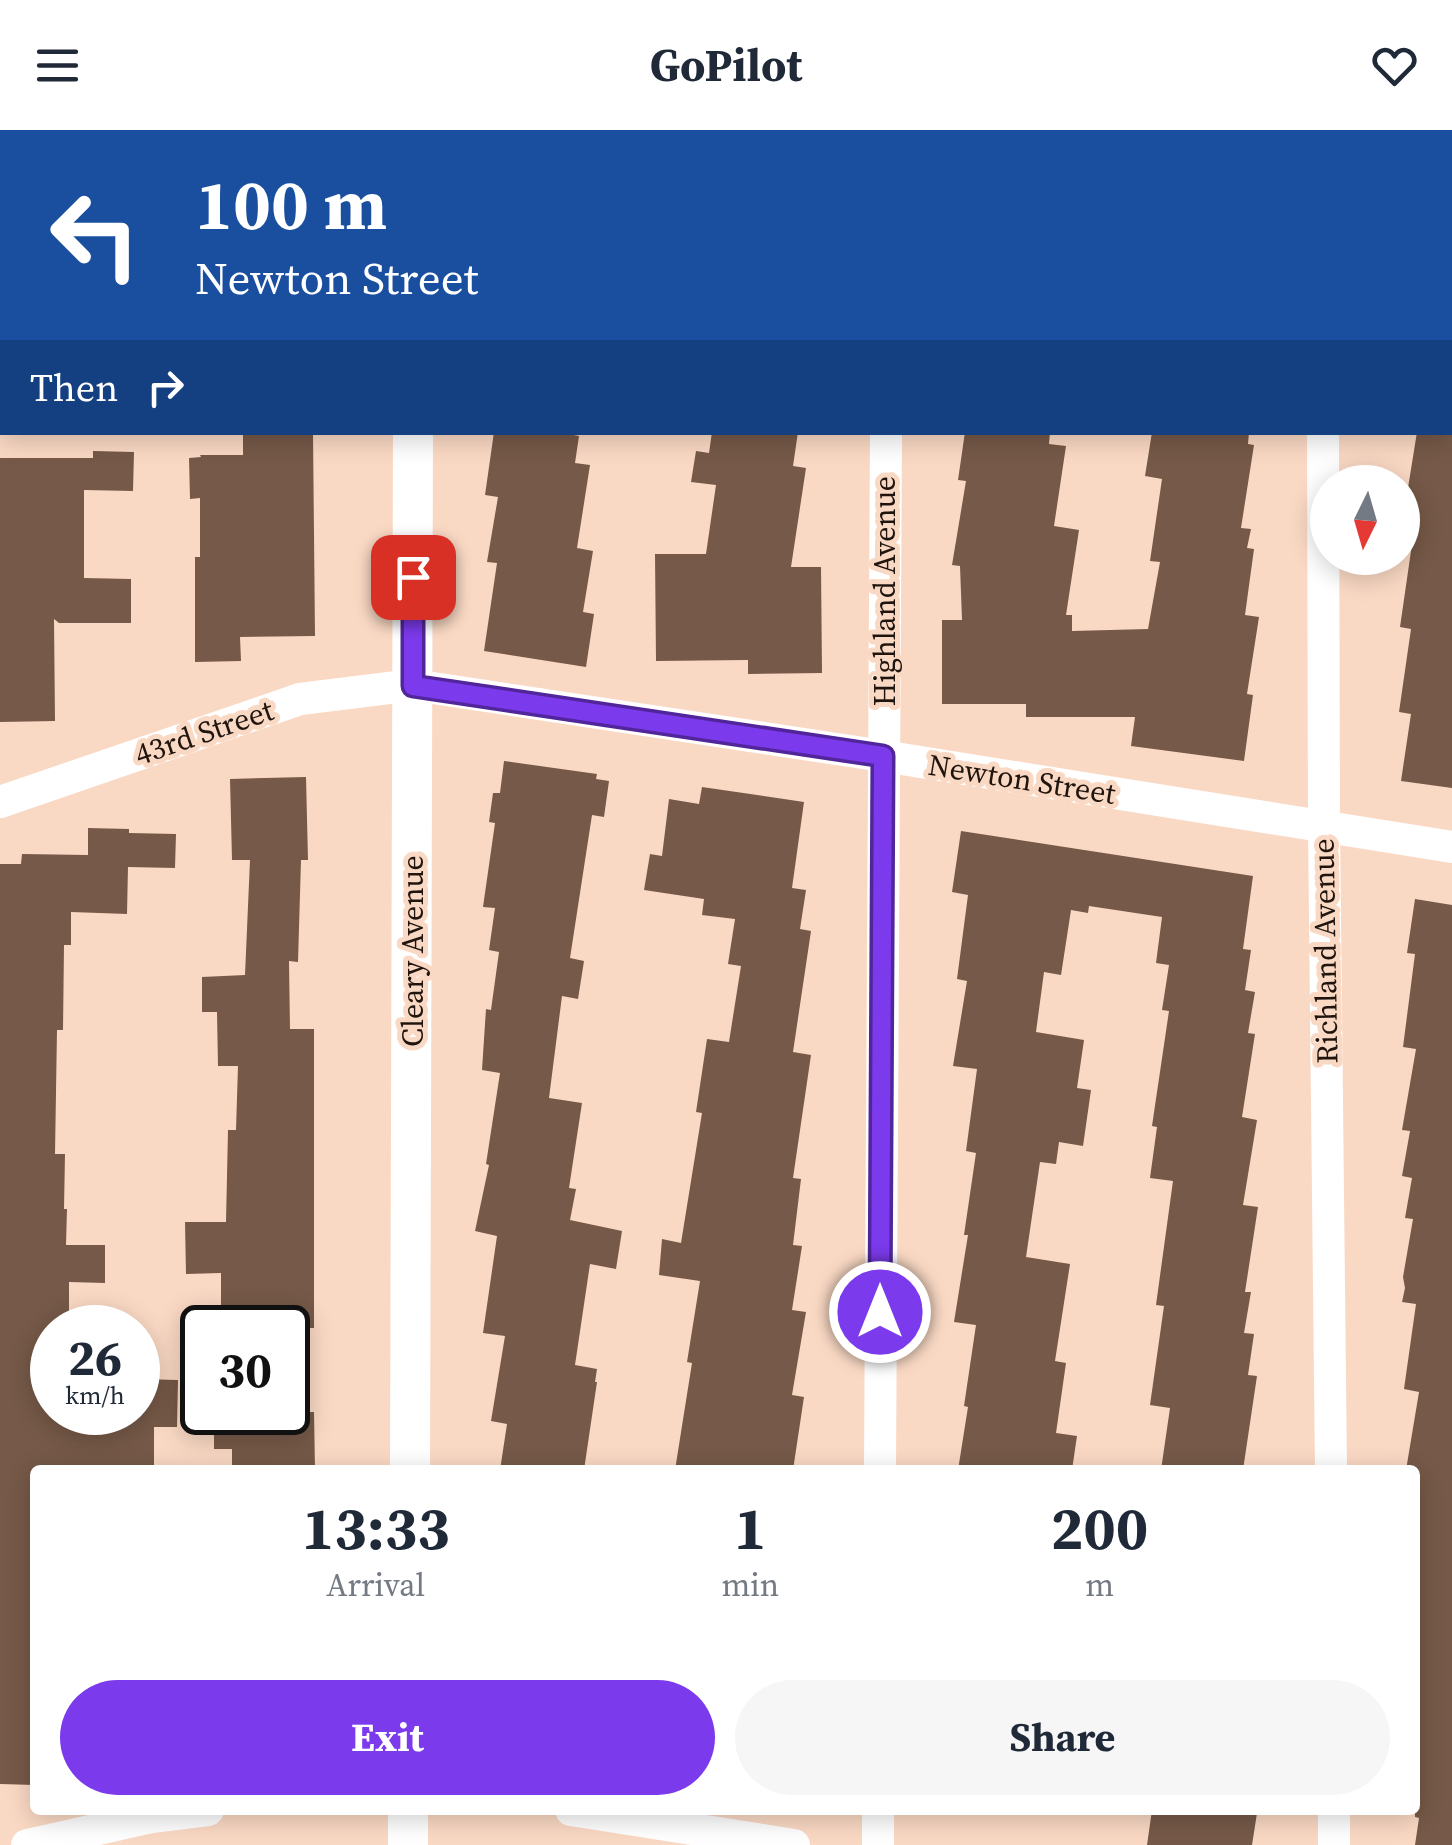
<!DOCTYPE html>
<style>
:root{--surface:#fff;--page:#f6f6f7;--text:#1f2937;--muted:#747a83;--accent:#7c3aed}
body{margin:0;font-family:"Source Serif 4",serif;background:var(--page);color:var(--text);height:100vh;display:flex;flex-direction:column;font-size:38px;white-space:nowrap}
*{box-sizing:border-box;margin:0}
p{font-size:32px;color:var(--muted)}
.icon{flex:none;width:55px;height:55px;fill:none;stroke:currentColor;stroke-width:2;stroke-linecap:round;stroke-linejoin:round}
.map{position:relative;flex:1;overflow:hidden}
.details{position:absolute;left:30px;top:1335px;width:1390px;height:350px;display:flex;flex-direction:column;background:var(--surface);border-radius:10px;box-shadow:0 5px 25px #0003}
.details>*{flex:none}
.guide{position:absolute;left:0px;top:0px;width:1452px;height:305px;box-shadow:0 5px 25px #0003;background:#1a4fa0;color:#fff;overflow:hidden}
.needle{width:65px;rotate:185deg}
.buttons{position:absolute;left:1310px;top:335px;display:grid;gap:20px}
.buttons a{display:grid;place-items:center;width:110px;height:110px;border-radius:50%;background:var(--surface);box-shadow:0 5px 25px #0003;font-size:50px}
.speed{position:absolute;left:30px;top:1175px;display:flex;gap:20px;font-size:50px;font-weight:700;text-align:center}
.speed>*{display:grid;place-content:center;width:130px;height:130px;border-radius:50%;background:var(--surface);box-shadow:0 5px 25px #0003;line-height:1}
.speed small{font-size:25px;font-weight:400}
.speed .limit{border:5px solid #111;border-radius:15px;background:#fff;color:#111}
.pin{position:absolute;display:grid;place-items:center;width:85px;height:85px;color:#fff;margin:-42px;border-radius:20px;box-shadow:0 5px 15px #0006}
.me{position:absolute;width:110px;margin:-55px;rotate:0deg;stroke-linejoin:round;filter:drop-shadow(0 0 8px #0008)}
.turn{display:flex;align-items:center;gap:35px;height:210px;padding:0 30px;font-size:45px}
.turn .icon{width:130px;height:130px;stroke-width:2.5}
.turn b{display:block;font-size:70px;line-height:85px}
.then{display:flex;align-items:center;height:95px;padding:0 30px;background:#0003;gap:20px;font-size:38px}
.eta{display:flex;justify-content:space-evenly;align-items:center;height:170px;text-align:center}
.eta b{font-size:60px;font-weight:700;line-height:70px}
.action{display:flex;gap:20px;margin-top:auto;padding:20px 30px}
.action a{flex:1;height:115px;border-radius:60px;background:var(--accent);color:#fff;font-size:40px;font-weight:700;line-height:115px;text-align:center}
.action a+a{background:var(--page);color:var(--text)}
header{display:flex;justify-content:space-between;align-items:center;height:130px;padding:0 30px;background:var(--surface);font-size:45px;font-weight:700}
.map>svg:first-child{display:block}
.building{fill:#765948}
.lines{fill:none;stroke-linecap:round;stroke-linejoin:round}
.minor{stroke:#fff;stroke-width:32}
.tertiary{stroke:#fff;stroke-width:40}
.route-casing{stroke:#51269a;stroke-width:25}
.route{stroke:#7c3aed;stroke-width:18}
.labels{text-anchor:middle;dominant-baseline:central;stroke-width:10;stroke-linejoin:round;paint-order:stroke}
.street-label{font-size:30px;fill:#20150e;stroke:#fad9c4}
</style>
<header><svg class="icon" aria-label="menu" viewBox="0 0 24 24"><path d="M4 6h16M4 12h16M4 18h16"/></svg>GoPilot<svg class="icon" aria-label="heart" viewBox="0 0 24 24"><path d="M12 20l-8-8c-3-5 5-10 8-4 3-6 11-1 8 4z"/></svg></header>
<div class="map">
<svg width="1452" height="1715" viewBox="0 0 1452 1715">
<rect width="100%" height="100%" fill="#fad9c4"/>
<g class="building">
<path d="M 243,302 L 313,302 L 315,506 L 240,507 L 241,531 L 195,532 L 195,427 L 200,427 L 200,368 L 190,369 L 189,328 L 201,327 L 200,325 L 243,325 Z"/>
<path d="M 494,302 L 558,302 L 579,306 L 575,333 L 590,335 L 577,418 L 593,421 L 583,482 L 594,484 L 586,537 L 484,521 L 497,433 L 487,432 L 498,367 L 485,365 Z"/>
<path d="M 712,302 L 798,302 L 793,336 L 806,338 L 791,437 L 821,437 L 822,543 L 748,544 L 748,530 L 656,531 L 655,424 L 706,424 L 716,355 L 691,352 L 696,321 L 709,323 Z"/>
<path d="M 965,302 L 1050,302 L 1049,314 L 1066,316 L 1054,396 L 1079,400 L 1066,485 L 1072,485 L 1072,501 L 1148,499 L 1160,432 L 1150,431 L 1162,349 L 1145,346 L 1152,302 L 1249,302 L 1248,314 L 1254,315 L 1241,398 L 1251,399 L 1247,418 L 1254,419 L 1245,485 L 1259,487 L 1247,564 L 1253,565 L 1244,631 L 1131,616 L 1135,587 L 1026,587 L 1026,574 L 942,574 L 942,490 L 962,490 L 960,436 L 952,435 L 966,351 L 958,350 Z"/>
<path d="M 1417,302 L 1452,302 L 1452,658 L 1401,651 L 1411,584 L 1399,582 L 1411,499 L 1400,497 L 1412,414 L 1402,412 L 1402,395 Z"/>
<path d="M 93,321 L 134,322 L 133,361 L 84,360 L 84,448 L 131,449 L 131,493 L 59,493 L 54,489 L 55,591 L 0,592 L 0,328 L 93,328 Z"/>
<path d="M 504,631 L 597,644 L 596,649 L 609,651 L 604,687 L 592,685 L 570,828 L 584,831 L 578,869 L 562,866 L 549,968 L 582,973 L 569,1058 L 576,1059 L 570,1090 L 622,1101 L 616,1139 L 590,1134 L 575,1235 L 597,1239 L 595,1252 L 597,1252 L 584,1340 L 500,1340 L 507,1294 L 491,1291 L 505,1206 L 483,1203 L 497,1106 L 475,1101 L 489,1035 L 486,1034 L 500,943 L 482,940 L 486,879 L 491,880 L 499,822 L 489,820 L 495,778 L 483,777 L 495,693 L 489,692 L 493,663 L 500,663 Z"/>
<path d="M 306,647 L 308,730 L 301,730 L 298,832 L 289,831 L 290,899 L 314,899 L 314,1198 L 228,1198 L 228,1189 L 221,1189 L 221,1143 L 186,1144 L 185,1092 L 226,1092 L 228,1000 L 236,1000 L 238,936 L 218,936 L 217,882 L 202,882 L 202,847 L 245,845 L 250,730 L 232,730 L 230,649 Z"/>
<path d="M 702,657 L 804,672 L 792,758 L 806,760 L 800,799 L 811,801 L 793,922 L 811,925 L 793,1048 L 801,1049 L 793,1115 L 802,1116 L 792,1180 L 806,1182 L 792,1265 L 804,1267 L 793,1340 L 675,1340 L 692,1233 L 687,1232 L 700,1151 L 659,1145 L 662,1109 L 681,1113 L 702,983 L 696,982 L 707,909 L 729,912 L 741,836 L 728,834 L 735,789 L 702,785 L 704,769 L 644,760 L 650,724 L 662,726 L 669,669 L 699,674 Z"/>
<path d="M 88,698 L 129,699 L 129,703 L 176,704 L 175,738 L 128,737 L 127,784 L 71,782 L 71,815 L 64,815 L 63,900 L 57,900 L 55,1024 L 65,1024 L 64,1079 L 67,1079 L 66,1115 L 105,1115 L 105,1153 L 69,1152 L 69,1198 L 52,1198 L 52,1288 L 138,1288 L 138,1249 L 178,1250 L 177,1297 L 154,1297 L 154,1340 L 35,1340 L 35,1655 L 0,1654 L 0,734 L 21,734 L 22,724 L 88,725 Z"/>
<path d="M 961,701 L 1253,746 L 1243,819 L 1251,820 L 1245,860 L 1255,862 L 1248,903 L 1255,904 L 1242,987 L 1257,990 L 1243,1075 L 1258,1077 L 1245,1162 L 1251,1162 L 1244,1203 L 1254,1204 L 1248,1245 L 1257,1246 L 1243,1340 L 1161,1340 L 1170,1278 L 1150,1275 L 1164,1176 L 1156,1175 L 1173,1051 L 1150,1048 L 1157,997 L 1152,996 L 1169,881 L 1162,880 L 1169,835 L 1156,833 L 1162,787 L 1089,776 L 1088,783 L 1071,780 L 1061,845 L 1044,842 L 1036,902 L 1084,910 L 1077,958 L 1091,960 L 1083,1016 L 1059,1012 L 1056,1034 L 1040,1032 L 1026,1127 L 1070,1134 L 1055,1231 L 1066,1233 L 1056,1303 L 1077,1306 L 1072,1340 L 958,1340 L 968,1277 L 964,1276 L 976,1195 L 954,1192 L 968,1105 L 964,1105 L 976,1023 L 966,1021 L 977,939 L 953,936 L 967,851 L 957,849 L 968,765 L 952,762 Z"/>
<path d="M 1415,769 L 1452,775 L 1452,1715 L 1415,1715 L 1419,1688 L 1415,1687 L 1415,1340 L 1406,1340 L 1419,1262 L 1404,1259 L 1416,1174 L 1402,1172 L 1405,1158 L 1403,1147 L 1413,1089 L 1405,1088 L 1412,1048 L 1402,1046 L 1410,1001 L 1402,1000 L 1416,919 L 1403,917 L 1415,824 L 1407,823 Z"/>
<path d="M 214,1282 L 314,1282 L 315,1340 L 232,1340 L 232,1319 L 214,1319 Z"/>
<path d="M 1152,1680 L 1238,1680 L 1257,1683 L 1252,1715 L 1147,1715 Z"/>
</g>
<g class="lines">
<g class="minor">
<path d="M 1322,0 L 1322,2"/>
<path d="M 1323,302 L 1324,697 L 1331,1340"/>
<path d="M 0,672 L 300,569 L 413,555 L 883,626 L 1452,717"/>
<path d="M 880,1340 L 886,302"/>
<path d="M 571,1680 L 794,1715"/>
<path d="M 1334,1680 L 1334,1715"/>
<path d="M 27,1715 L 152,1687 L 208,1680"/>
<path d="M 878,1715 L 878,1680"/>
</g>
<g class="tertiary">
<path d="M 413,2 L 413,0"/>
<path d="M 410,1340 L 413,302"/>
<path d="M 408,1715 L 408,1680"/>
</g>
</g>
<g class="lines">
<g class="route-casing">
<path id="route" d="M 413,447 L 413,556 L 883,626 L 880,1182"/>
</g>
<use href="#route" class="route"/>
</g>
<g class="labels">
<g class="street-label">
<text transform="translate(884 461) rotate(-90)">Highland Avenue</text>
<text transform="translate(204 602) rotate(-19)">43rd Street</text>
<text transform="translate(1022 649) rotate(9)">Newton Street</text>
<text transform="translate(412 821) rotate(-90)">Cleary Avenue</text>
<text transform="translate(1325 821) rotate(-91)">Richland Avenue</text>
</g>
</g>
</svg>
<div class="buttons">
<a><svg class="needle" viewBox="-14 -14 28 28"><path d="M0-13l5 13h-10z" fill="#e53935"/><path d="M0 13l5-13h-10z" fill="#747a83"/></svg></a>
</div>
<div class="speed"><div>26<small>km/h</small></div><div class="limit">30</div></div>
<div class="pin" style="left:413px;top:447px;background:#d93025"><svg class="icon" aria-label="arrive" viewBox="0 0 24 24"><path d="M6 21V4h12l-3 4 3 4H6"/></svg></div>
<svg class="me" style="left:880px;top:1182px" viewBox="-20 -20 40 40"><circle r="17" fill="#7c3aed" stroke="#fff" stroke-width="3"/><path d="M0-11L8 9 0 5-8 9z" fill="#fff"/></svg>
<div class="guide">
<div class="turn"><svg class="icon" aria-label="left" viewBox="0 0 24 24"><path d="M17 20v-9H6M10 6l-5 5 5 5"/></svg><div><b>100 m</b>Newton Street</div></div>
<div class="then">Then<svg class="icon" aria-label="right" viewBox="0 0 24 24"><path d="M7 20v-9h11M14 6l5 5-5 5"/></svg></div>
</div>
<section class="details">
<div class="eta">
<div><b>13:33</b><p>Arrival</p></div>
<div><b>1</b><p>min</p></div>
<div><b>200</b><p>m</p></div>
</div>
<div class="action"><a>Exit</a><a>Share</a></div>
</section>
</div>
